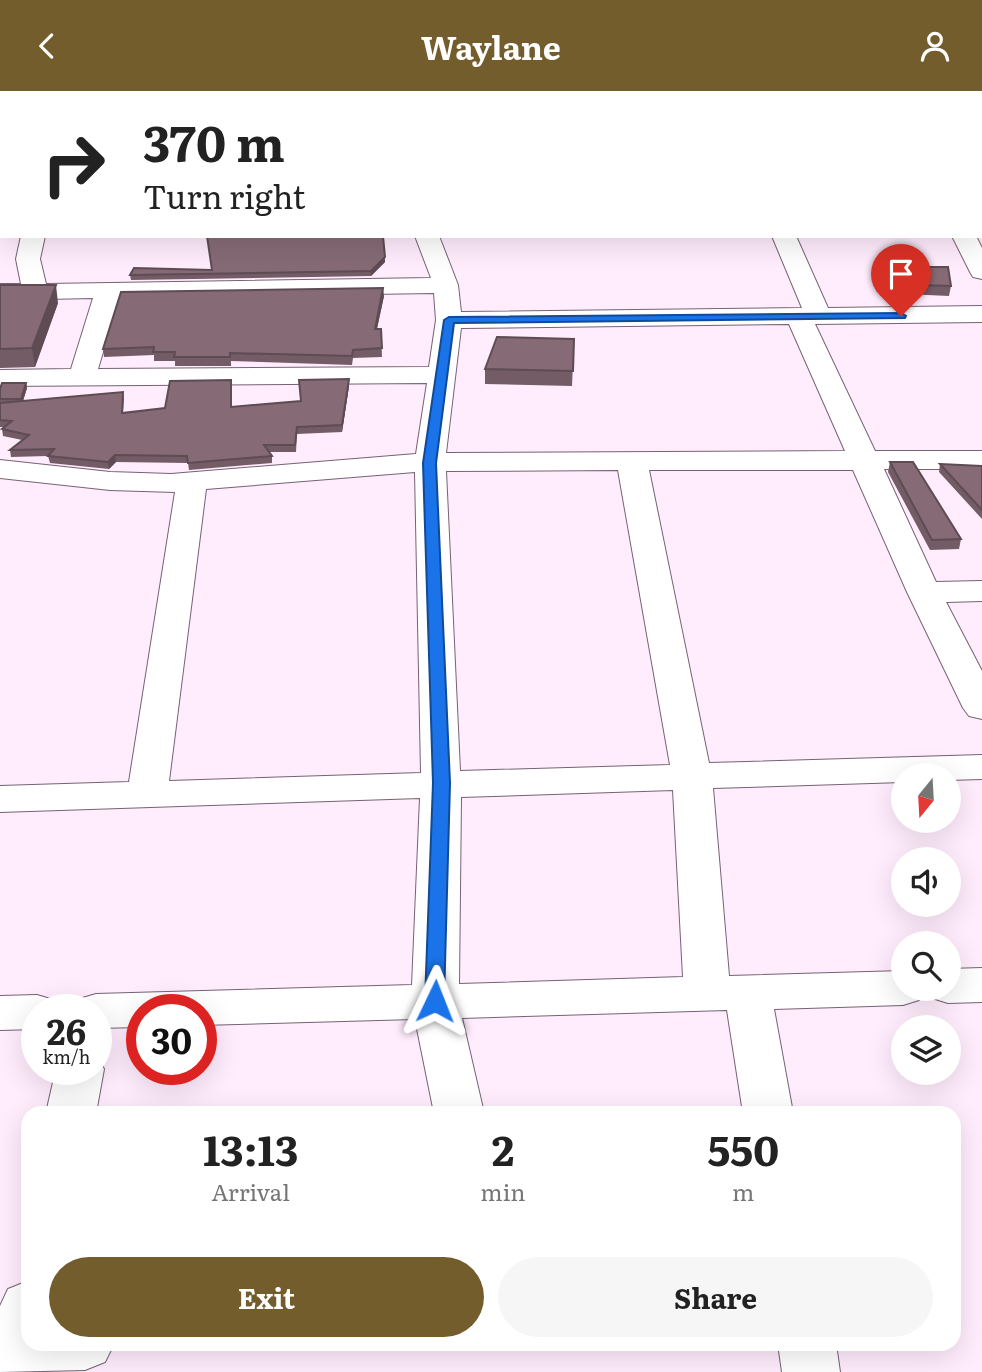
<!DOCTYPE html>
<style>
:root{--surface:#fff;--page:#f6f6f6;--text:#222;--muted:#767676;--accent:#745d2d}
body{margin:0;font-family:Literata,serif;background:var(--page);color:var(--text);height:100vh;display:flex;flex-direction:column;font-size:26px;white-space:nowrap}
*{box-sizing:border-box;margin:0}
p{font-size:23px;color:var(--muted)}
.icon{flex:none;width:38px;height:38px;fill:none;stroke:currentColor;stroke-width:2;stroke-linecap:round;stroke-linejoin:round}
.map{position:relative;flex:1;overflow:hidden}
.drawer{position:absolute;left:21px;top:1015px;width:940px;height:245px;display:flex;flex-direction:column;background:var(--surface);border-radius:21px;box-shadow:0 7px 28px #0002}
.drawer>*{flex:none}
.top-card{position:absolute;left:0px;top:0px;width:984px;height:147px;box-shadow:0 7px 28px #0002;background:#fff;color:var(--text);overflow:hidden}
.needle{width:46px;rotate:198deg}
.controls{position:absolute;left:891px;top:672px;display:grid;gap:14px}
.controls a{display:grid;place-items:center;width:70px;height:70px;border-radius:50%;background:var(--surface);box-shadow:0 7px 28px #0002;font-size:35px}
.speed{position:absolute;left:21px;top:903px;display:flex;gap:14px;font-size:35px;font-weight:700;text-align:center}
.speed>*{display:grid;place-content:center;width:91px;height:91px;border-radius:50%;background:var(--surface);box-shadow:0 7px 28px #0002;line-height:1}
.speed small{font-size:18px;font-weight:400}
.speed .limit{border:10px solid #d22;background:#fff;color:#111}
.pin{position:absolute;display:grid;place-items:center;width:60px;height:60px;color:#fff;margin:-72px -30px;border-radius:50% 50% 50% 0;rotate:-45deg;box-shadow:0 0 7px #0007}
.pin .icon{rotate:45deg}
.me{position:absolute;width:77px;margin:-38px;rotate:2deg;stroke-linejoin:round;filter:drop-shadow(0 0 5px #0008)}
.turn{display:flex;align-items:center;gap:24px;height:147px;padding:0 28px;font-size:32px}
.turn .icon{width:91px;height:91px;stroke-width:2.5}
.turn b{display:block;font-size:49px;line-height:60px}
.eta{display:flex;justify-content:space-evenly;align-items:center;height:119px;text-align:center}
.eta b{font-size:42px;font-weight:700;line-height:49px}
.cta{display:flex;gap:14px;margin-top:auto;padding:14px 28px}
.cta a{flex:1;height:80px;border-radius:42px;background:var(--accent);color:#fff;font-size:28px;font-weight:700;line-height:80px;text-align:center}
.cta a+a{background:var(--page);color:var(--text)}
header{display:flex;justify-content:space-between;align-items:center;height:91px;padding:0 28px;background:var(--accent);color:#fff;font-size:32px;font-weight:700}
.map>svg:first-child{display:block}
.lines{fill:none;stroke-linecap:round;stroke-linejoin:round}
.river{fill:#6abcef;fill-rule:evenodd}
.minor-casing{stroke:#766274;stroke-width:2}
.minor{fill:#fff;fill-rule:evenodd}
.wall{fill:#735c65}
.shaded-wall{fill:#5e4b53}
.building{fill:#866b76;stroke:#5e4b53;stroke-width:2}
.route{fill:#1a73e8;stroke:#114b97;stroke-width:2}
</style>
<header><svg class="icon" aria-label="back" viewBox="0 0 24 24"><path d="M15 5l-7 7 7 7"/></svg>Waylane<svg class="icon" aria-label="person" viewBox="0 0 24 24"><circle cx="12" cy="8" r="4"/><path d="M4 21q1-7 8-7t8 7"/></svg></header>
<div class="map">
<svg width="982" height="1281" viewBox="0 0 982 1281">
<rect width="100%" height="100%" fill="#ffecfd"/>
<g class="lines">
<g class="river">
<rect x="428" y="0" width="22" height="2"/>
<rect x="0" y="83" width="2" height="16"/>
</g>
<g class="minor-casing">
<g id="minor">
<path d="M 506,0 L 524,0 L 505,2 Z"/>
<path d="M 789,0 L 828,0 L 788,2 Z"/>
<rect x="876" y="0" width="18" height="2"/>
<rect x="0" y="100" width="2" height="14"/>
<path d="M 21,145 L 45,145 L 40,168 L 46,193 L 431,187 L 415,145 L 439,145 L 458,194 L 461,221 L 802,217 L 772,145 L 796,145 L 828,217 L 982,215 L 982,231 L 815,233 L 875,360 L 982,360 L 982,378 L 884,378 L 936,491 L 982,490 L 982,510 L 946,511 L 982,580 L 982,628 L 969,625 L 963,617 L 907,501 L 853,379 L 649,379 L 709,672 L 982,664 L 982,688 L 948,689 L 948,684 L 903,684 L 903,691 L 713,697 L 729,885 L 903,880 L 903,898 L 926,898 L 919,909 L 903,914 L 774,918 L 793,1022 L 743,1022 L 727,919 L 462,927 L 484,1022 L 434,1022 L 415,928 L 201,934 L 201,919 L 142,919 L 142,936 L 96,937 L 96,919 L 73,919 L 79,908 L 96,903 L 412,894 L 420,707 L 0,721 L 0,695 L 129,691 L 175,401 L 110,399 L 0,387 L 0,369 L 110,381 L 171,383 L 416,363 L 427,292 L 0,295 L 0,279 L 71,278 L 93,207 L 0,209 L 0,193 L 21,193 L 16,168 ZM 434,202 L 436,229 L 429,276 L 98,278 L 119,207 ZM 789,233 L 845,360 L 446,362 L 461,237 ZM 618,379 L 670,674 L 460,680 L 446,380 ZM 415,381 L 421,682 L 169,690 L 206,398 ZM 673,699 L 683,886 L 459,893 L 461,706 Z"/>
<path d="M 952,145 L 976,145 L 982,157 L 982,188 L 973,186 L 970,181 Z"/>
<path d="M 982,877 L 982,911 L 948,912 L 932,907 L 926,898 L 948,898 L 948,878 Z"/>
<path d="M 37,904 L 54,909 L 59,919 L 37,919 L 37,938 L 0,939 L 0,905 Z"/>
<path d="M 96,964 L 104,978 L 96,1022 L 46,1022 L 56,978 L 96,978 Z"/>
<path d="M 28,1190 L 28,1253 L 114,1253 L 105,1271 L 85,1279 L 0,1281 L 0,1215 L 8,1198 Z"/>
<path d="M 778,1253 L 836,1253 L 840,1281 L 782,1281 Z"/>
</g>
</g>
<use href="#minor" class="minor"/>
</g>
<g class="wall">
<path d="M 385,171 L 371,185 L 131,189 L 130,184 Z"/>
<path d="M 885,176 L 951,195 L 949,205 L 883,202 Z"/>
<path d="M 0,194 L 58,212 L 35,276 L 0,277 Z"/>
<path d="M 384,205 L 377,238 L 381,238 L 382,266 L 353,267 L 352,274 L 231,270 L 231,275 L 175,275 L 175,270 L 154,270 L 154,264 L 104,266 L 103,258 Z"/>
<path d="M 574,248 L 572,295 L 485,293 L 485,278 Z"/>
<path d="M 26,292 L 27,297 L 23,310 L 123,301 L 124,308 L 123,322 L 165,317 L 231,296 L 232,316 L 301,310 L 349,295 L 342,341 L 297,343 L 296,361 L 269,361 L 272,365 L 272,372 L 189,379 L 188,372 L 116,371 L 109,378 L 50,372 L 48,365 L 11,366 L 10,359 L 22,349 L 3,345 L 2,338 L 4,336 L 0,336 L 0,298 Z"/>
<path d="M 890,371 L 961,448 L 959,458 L 930,459 L 888,381 Z"/>
<path d="M 940,373 L 982,375 L 982,428 L 939,381 Z"/>
</g>
<g class="shaded-wall">
<path d="M 385,166 L 385,171 L 371,185 L 371,180 Z"/>
<path d="M 56,194 L 58,212 L 35,276 L 32,257 Z"/>
<path d="M 383,197 L 384,205 L 375,246 L 375,238 Z"/>
<path d="M 349,288 L 349,295 L 342,341 L 342,334 Z"/>
<path d="M 26,292 L 27,297 L 22,313 L 21,308 Z"/>
<path d="M 115,364 L 116,371 L 109,378 L 108,371 Z"/>
</g>
<g class="building">
<rect x="0" y="121" width="2" height="16"/>
<path d="M 207,145 L 383,145 L 385,166 L 371,180 L 130,184 L 134,177 L 212,179 Z"/>
<path d="M 885,176 L 948,176 L 951,195 L 885,193 Z"/>
<path d="M 0,194 L 56,194 L 32,257 L 0,258 Z"/>
<path d="M 383,197 L 375,238 L 381,238 L 382,257 L 353,259 L 352,265 L 230,262 L 230,266 L 174,266 L 175,261 L 153,261 L 154,256 L 103,258 L 121,201 Z"/>
<path d="M 497,246 L 574,248 L 573,280 L 485,278 Z"/>
<path d="M 349,288 L 342,334 L 297,336 L 295,354 L 264,354 L 272,365 L 188,372 L 187,365 L 115,364 L 108,371 L 48,365 L 54,358 L 10,359 L 29,344 L 2,338 L 12,330 L 0,329 L 0,312 L 123,301 L 122,322 L 165,317 L 170,290 L 231,289 L 231,316 L 301,310 L 299,289 Z"/>
<path d="M 2,292 L 26,292 L 21,308 L 0,308 L 0,298 Z"/>
<path d="M 890,371 L 913,371 L 961,448 L 932,449 Z"/>
<path d="M 940,373 L 982,375 L 982,419 Z"/>
</g>
<path class="route" d="M 901,222 L 906,225 L 905,227 L 454,232 L 436,372 L 450,692 L 444,910 L 435,917 L 428,915 L 425,910 L 433,692 L 423,372 L 444,229 L 449,226 Z"/>
</svg>
<div class="controls">
<a><svg class="needle" viewBox="-14 -14 28 28"><path d="M0-13l5 13h-10z" fill="#e53935"/><path d="M0 13l5-13h-10z" fill="#767676"/></svg></a>
<a><svg class="icon" aria-label="sound" viewBox="0 0 24 24"><path d="M4 9h4l5-4v14l-5-4H4zM17 9q2 3 0 6"/></svg></a>
<a><svg class="icon" aria-label="search" viewBox="0 0 24 24"><circle cx="10" cy="10" r="6"/><path d="M15 15l6 6"/></svg></a>
<a><svg class="icon" aria-label="layers" viewBox="0 0 24 24"><path d="M12 4l9 5-9 5-9-5zM3 14l9 5 9-5"/></svg></a>
</div>
<div class="speed"><div>26<small>km/h</small></div><div class="limit">30</div></div>
<div class="pin" style="left:901px;top:225px;background:#d93025"><svg class="icon" aria-label="arrive" viewBox="0 0 24 24"><path d="M6 21V4h12l-3 4 3 4H6"/></svg></div>
<svg class="me" style="left:435px;top:910px" viewBox="-20 -20 40 40"><path d="M0-17L14 15 0 8-14 15z" fill="#1a73e8" stroke="#fff" stroke-width="4"/></svg>
<div class="top-card">
<div class="turn"><svg class="icon" aria-label="right" viewBox="0 0 24 24"><path d="M7 20v-9h11M14 6l5 5-5 5"/></svg><div><b>370 m</b>Turn right</div></div>
</div>
<section class="drawer">
<div class="eta">
<div><b>13:13</b><p>Arrival</p></div>
<div><b>2</b><p>min</p></div>
<div><b>550</b><p>m</p></div>
</div>
<div class="cta"><a>Exit</a><a>Share</a></div>
</section>
</div>
